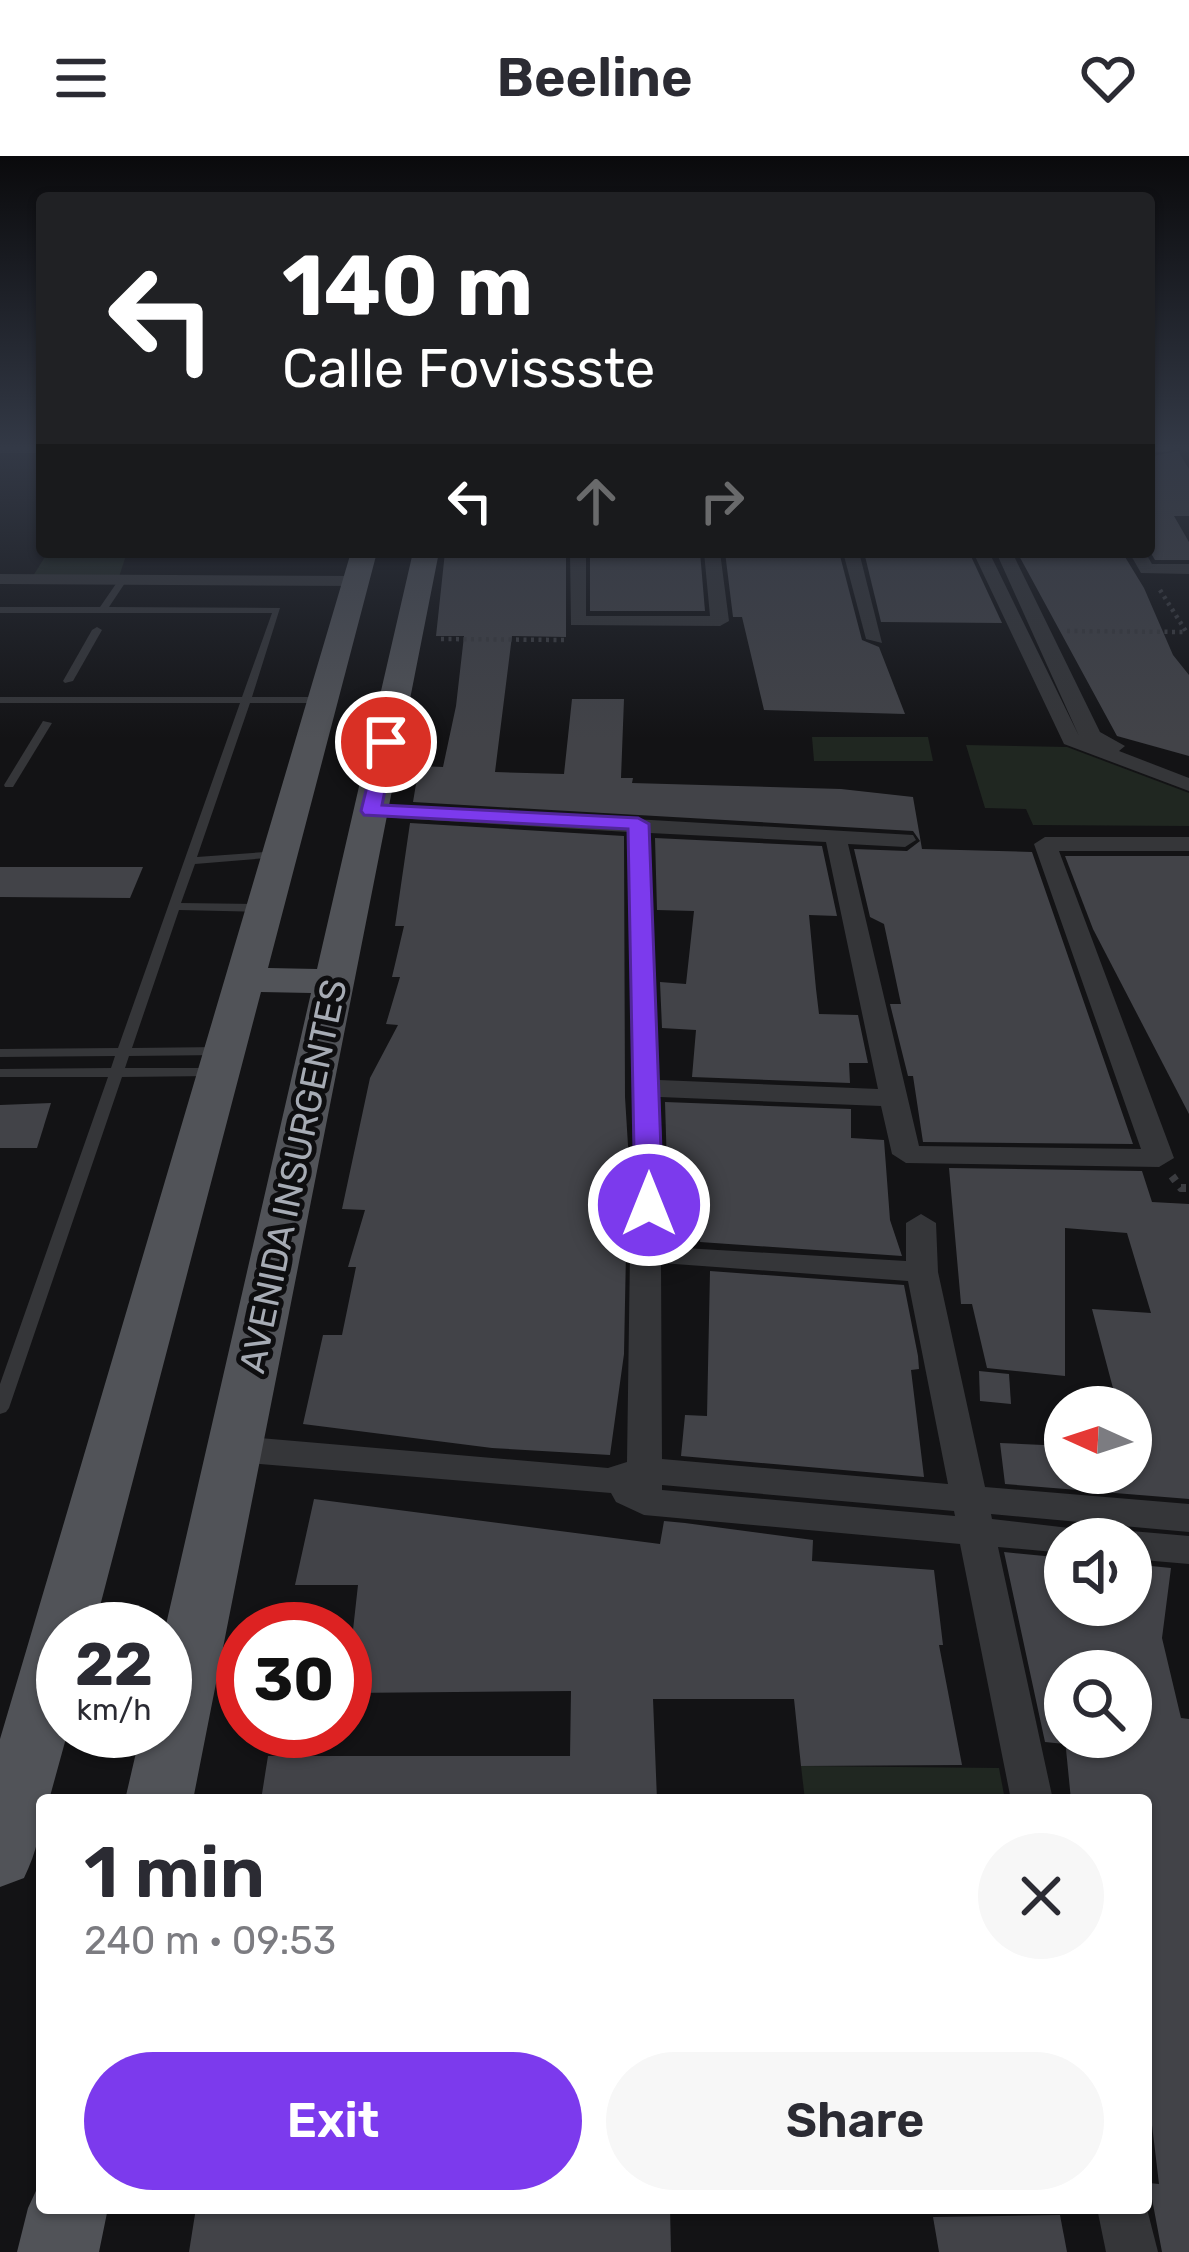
<!DOCTYPE html>
<meta charset="utf-8">
<style>
:root{--surface:#fff;--page:#f7f7f7;--text:#2b2b33;--muted:#7c7c81;--accent:#7c3aed}
body{margin:0;font-family:Rubik,sans-serif;background:var(--page);color:var(--text);height:100vh;display:flex;flex-direction:column;font-size:45px;white-space:nowrap}
*{box-sizing:border-box;margin:0}
p{font-size:39px;color:var(--muted)}
.icon{flex:none;width:66px;height:66px;fill:none;stroke:currentColor;stroke-width:2;stroke-linecap:round;stroke-linejoin:round}
.map{position:relative;flex:1;overflow:hidden}
.details{position:absolute;left:36px;top:1638px;width:1116px;height:420px;display:flex;flex-direction:column;background:var(--surface);border-radius:12px;box-shadow:0 3px 9px #0004}
.details>*{flex:none}
.banner{position:absolute;left:36px;top:36px;width:1119px;height:366px;border-radius:12px;box-shadow:0 3px 9px #0004;background:#202124;color:#fff;overflow:hidden}
.needle{width:78px;rotate:273deg}
.buttons{position:absolute;left:1044px;top:1230px;display:grid;gap:24px}
.buttons a{display:grid;place-items:center;width:108px;height:108px;border-radius:50%;background:var(--surface);box-shadow:0 3px 9px #0004;font-size:60px}
.speed{position:absolute;left:36px;top:1446px;display:flex;gap:24px;font-size:60px;font-weight:700;text-align:center}
.speed>*{display:grid;place-content:center;width:156px;height:156px;border-radius:50%;background:var(--surface);box-shadow:0 3px 9px #0004;line-height:1}
.speed small{font-size:30px;font-weight:400}
.speed .limit{border:18px solid #d22;background:#fff;color:#111}
.pin{position:absolute;display:grid;place-items:center;width:102px;height:102px;color:#fff;margin:-51px;border:6px solid #fff;border-radius:50%;box-shadow:0 3px 12px #0007}
.me{position:absolute;width:132px;margin:-66px;rotate:0deg;stroke-linejoin:round;filter:drop-shadow(0 0 9px #0008)}
.turn{display:flex;align-items:center;gap:42px;height:252px;padding:0 48px;font-size:54px}
.turn .icon{width:156px;height:156px;stroke-width:2.5}
.turn b{display:block;font-size:84px;line-height:102px}
.lanes{display:flex;align-items:center;height:114px;padding:0 48px;background:#0003;justify-content:center;gap:60px;direction:ltr}
.lanes .off{opacity:.35}
.round{display:grid;place-items:center;flex:none;width:126px;height:126px;border-radius:63px;background:var(--page)}
.headline{display:flex;align-items:center;justify-content:space-between;height:204px;padding:0 48px}
h1{font-size:72px;font-weight:600;line-height:90px}
.action{display:flex;gap:24px;margin-top:auto;padding:24px 48px}
.action a{flex:1;height:138px;border-radius:72px;background:var(--accent);color:#fff;font-size:48px;font-weight:600;line-height:138px;text-align:center}
.action a+a{background:var(--page);color:var(--text)}
header{display:flex;justify-content:space-between;align-items:center;height:156px;padding:0 48px;background:var(--surface);font-size:54px;font-weight:600}
.map>svg:first-child{display:block}
.green{fill:#202721}
.building{fill:#424348;fill-rule:evenodd}
.lines{fill:none;stroke-linecap:round;stroke-linejoin:round}
.path-far1{stroke:#3b3c40;stroke-width:4.5;stroke-dasharray:3 4.5;stroke-linecap:butt}
.path{stroke:#3b3c40;stroke-width:8;stroke-dasharray:6 8;stroke-linecap:butt}
.lane{fill:#353639;fill-rule:evenodd}
.street{fill:#353639;fill-rule:evenodd}
.secondary{fill:#434549;fill-rule:evenodd}
.primary{fill:#515358;fill-rule:evenodd}
.route{fill:#7c3aed;stroke:#51269a;stroke-width:3}
.labels{text-anchor:middle;dominant-baseline:central;stroke-width:10;stroke-linejoin:round;paint-order:stroke}
.street-label{font-size:36px;fill:#a6abb4;stroke:#0e0e10}
</style>
<header><svg class="icon" aria-label="menu" viewBox="0 0 24 24"><path d="M4 6h16M4 12h16M4 18h16"/></svg>Beeline<svg class="icon" aria-label="heart" viewBox="0 0 24 24"><path d="M12 20l-8-8c-3-5 5-10 8-4 3-6 11-1 8 4z"/></svg></header>
<div class="map">
<svg width="1189" height="2096" viewBox="0 0 1189 2096">
<rect width="100%" height="100%" fill="#131315"/>
<g class="green">
<path d="M 48,396 L 127,396 L 119,421 L 33,420 Z"/>
<path d="M 812,581 L 928,581 L 933,605 L 814,605 Z"/>
<path d="M 966,589 L 1067,591 L 1189,637 L 1189,670 L 1033,669 L 1026,653 L 985,652 Z"/>
<path d="M 801,1610 L 999,1612 L 1005,1644 L 805,1644 Z"/>
</g>
<g class="building">
<path d="M 1178,295 L 1189,313 L 1189,360 L 1174,360 L 1189,386 L 1189,404 L 1155,404 L 1149,394 L 1149,301 Z"/>
<path d="M 445,396 L 566,396 L 566,481 L 512,480 L 495,616 L 564,618 L 572,543 L 624,543 L 621,622 L 633,622 L 632,627 L 841,633 L 913,641 L 922,693 L 1032,696 L 1133,988 L 923,986 L 913,920 L 908,920 L 890,848 L 901,848 L 884,768 L 870,761 L 854,693 L 907,695 L 920,685 L 913,675 L 413,646 L 419,610 L 443,611 L 456,550 L 464,480 L 436,480 Z"/>
<path d="M 590,396 L 700,396 L 705,455 L 590,455 Z"/>
<path d="M 725,396 L 839,396 L 862,484 L 879,491 L 905,558 L 764,554 L 742,461 L 733,461 Z"/>
<path d="M 864,396 L 969,396 L 1002,467 L 881,466 Z"/>
<path d="M 1017,396 L 1122,396 L 1144,432 L 1173,499 L 1189,519 L 1189,600 L 1117,580 Z"/>
<path d="M 410,667 L 624,680 L 625,941 L 632,1054 L 626,1096 L 624,1198 L 610,1299 L 492,1292 L 303,1268 L 323,1179 L 342,1179 L 356,1111 L 348,1111 L 365,1054 L 342,1053 L 370,922 L 398,869 L 386,868 L 400,821 L 392,821 L 404,770 L 395,770 Z"/>
<path d="M 655,682 L 822,690 L 837,760 L 809,759 L 816,833 L 819,858 L 858,859 L 868,907 L 849,907 L 850,927 L 692,921 L 696,874 L 662,872 L 660,826 L 686,828 L 694,755 L 657,754 Z"/>
<path d="M 1065,700 L 1189,700 L 1189,958 L 1093,773 Z"/>
<path d="M 0,711 L 143,711 L 130,742 L 0,741 Z"/>
<path d="M 665,946 L 851,953 L 851,982 L 884,984 L 890,1064 L 902,1100 L 700,1086 L 704,1046 L 668,1044 Z"/>
<path d="M 51,947 L 37,992 L 0,992 L 0,949 Z"/>
<path d="M 949,1012 L 1142,1015 L 1152,1046 L 1189,1048 L 1189,1343 L 1005,1328 L 1000,1287 L 1065,1290 L 1065,1317 L 1131,1317 L 1131,1251 L 1118,1251 L 1092,1153 L 1151,1157 L 1127,1077 L 1065,1072 L 1065,1220 L 987,1212 L 972,1148 L 961,1148 Z"/>
<path d="M 710,1115 L 904,1129 L 918,1200 L 919,1213 L 911,1214 L 924,1321 L 681,1300 L 685,1259 L 707,1260 Z"/>
<path d="M 979,1215 L 1009,1218 L 1011,1248 L 980,1245 Z"/>
<path d="M 314,1343 L 660,1388 L 664,1365 L 685,1367 L 813,1384 L 812,1405 L 934,1414 L 943,1489 L 939,1489 L 962,1609 L 801,1610 L 794,1543 L 653,1543 L 657,1644 L 261,1644 L 268,1600 L 570,1600 L 571,1535 L 346,1537 L 358,1429 L 295,1429 Z"/>
<path d="M 1004,1396 L 1065,1402 L 1065,1449 L 1131,1449 L 1131,1408 L 1171,1412 L 1162,1482 L 1181,1562 L 1189,1563 L 1189,2096 L 1162,2096 L 1149,2027 L 1159,2028 L 1146,1919 L 1146,1644 L 1071,1644 L 1065,1583 L 1065,1588 L 1045,1586 ZM 1065,1515 L 1131,1515 L 1131,1581 L 1065,1581 Z"/>
<path d="M 196,2052 L 670,2052 L 671,2096 L 189,2096 Z"/>
<path d="M 1060,2059 L 1067,2096 L 939,2096 L 933,2061 Z"/>
</g>
<g class="lines">
<g class="path-far1">
<path d="M 1160,434 L 1187,477"/>
<path d="M 1067,475 L 1186,476"/>
<path d="M 441,483 L 564,484"/>
</g>
<path class="path" d="M 1172,1020 L 1181,1032 L 1189,1032"/>
<g class="lane">
<path d="M 123,421 L 127,424 L 109,451 L 280,452 L 252,541 L 323,541 L 328,544 L 323,547 L 250,547 L 197,701 L 279,695 L 285,698 L 279,701 L 195,708 L 181,747 L 264,748 L 270,752 L 264,756 L 179,754 L 132,892 L 221,891 L 228,895 L 221,899 L 129,900 L 125,912 L 213,912 L 220,916 L 213,920 L 122,921 L 9,1252 L 6,1256 L 0,1258 L 0,1228 L 108,921 L 0,921 L 0,913 L 111,912 L 115,900 L 0,901 L 0,893 L 118,892 L 240,547 L 0,547 L 0,541 L 242,541 L 272,457 L 0,457 L 0,451 L 100,451 L 120,422 Z"/>
<path d="M 97,471 L 102,474 L 73,525 L 65,527 L 63,525 L 92,474 Z"/>
<path d="M 43,565 L 52,567 L 13,631 L 5,631 L 4,629 Z"/>
</g>
<g class="street">
<path d="M 1180,289 L 1189,289 L 1189,296 L 1184,295 Z"/>
<path d="M 570,396 L 586,396 L 586,460 L 710,460 L 704,396 L 720,396 L 729,465 L 720,470 L 571,469 Z"/>
<path d="M 843,396 L 859,396 L 882,487 L 866,483 Z"/>
<path d="M 973,396 L 989,396 L 1079,580 L 996,396 L 1012,396 L 1100,576 L 1125,590 L 1119,595 L 1189,622 L 1189,635 L 1064,588 Z"/>
<path d="M 1129,396 L 1145,396 L 1152,408 L 1189,408 L 1189,418 L 1141,417 Z"/>
<path d="M 0,418 L 357,420 L 366,425 L 357,430 L 0,428 Z"/>
<path d="M 371,648 L 913,679 L 916,684 L 905,691 L 848,688 L 919,990 L 1141,993 L 1034,688 L 1045,681 L 1189,681 L 1189,695 L 1059,695 L 1174,1002 L 1159,1011 L 906,1007 L 892,998 L 881,950 L 660,941 L 664,1049 L 660,1056 L 638,1056 L 634,1049 L 628,676 L 363,660 L 363,650 ZM 650,677 L 826,686 L 878,933 L 659,924 Z"/>
<path d="M 921,1058 L 936,1067 L 938,1116 L 985,1331 L 1189,1348 L 1189,1376 L 991,1358 L 992,1363 L 1078,1373 L 1083,1383 L 1065,1383 L 1065,1397 L 998,1391 L 1053,1644 L 1011,1644 L 960,1388 L 644,1359 L 616,1346 L 611,1337 L 237,1306 L 225,1302 L 220,1293 L 225,1284 L 237,1280 L 608,1312 L 627,1306 L 630,1096 L 634,1089 L 906,1105 L 906,1067 ZM 661,1107 L 908,1125 L 948,1328 L 662,1303 ZM 662,1329 L 954,1355 L 955,1360 L 662,1334 Z"/>
<path d="M 1131,1375 L 1189,1380 L 1189,1408 L 1131,1403 L 1131,1383 L 1116,1383 Z"/>
<path d="M 1146,2049 L 1158,2096 L 1106,2096 L 1097,2052 Z"/>
</g>
<rect class="secondary" x="0" y="289" width="42" height="8"/>
<g class="primary">
<path d="M 1149,289 L 1179,289 L 1168,296 L 1149,296 Z"/>
<path d="M 351,396 L 377,396 L 268,812 L 317,813 L 413,396 L 439,396 L 193,1644 L 125,1644 L 141,1575 L 165,1575 L 165,1473 L 311,837 L 261,836 L 94,1473 L 63,1473 L 63,1575 L 68,1575 L 49,1644 L 42,1644 C 42,1673 37,1695 24,1722 L 0,1731 L 0,1583 Z"/>
<path d="M 42,2022 L 42,2052 L 108,2052 L 99,2096 L 17,2096 L 28,2052 Z"/>
</g>
</g>
<linearGradient id="sky" x2="0" y2="1"><stop stop-color="#0a0a0c"/><stop offset="0.5" stop-color="#333946"/><stop offset="1" stop-color="#333946" stop-opacity="0"/></linearGradient>
<rect width="1189" height="583" fill="url(#sky)"/>
<path class="route" d="M 379,582 L 395,586 L 382,649 L 638,662 L 649,668 L 663,1049 L 659,1055 L 639,1055 L 635,1049 L 628,673 L 364,659 L 361,655 Z"/>
<g class="labels">
<g class="street-label">
<text transform="translate(293 1020) rotate(-78)">AVENIDA INSURGENTES</text>
</g>
</g>
</svg>
<div class="buttons">
<a><svg class="needle" viewBox="-14 -14 28 28"><path d="M0-13l5 13h-10z" fill="#e53935"/><path d="M0 13l5-13h-10z" fill="#7c7c81"/></svg></a>
<a><svg class="icon" aria-label="sound" viewBox="0 0 24 24"><path d="M4 9h4l5-4v14l-5-4H4zM17 9q2 3 0 6"/></svg></a>
<a><svg class="icon" aria-label="search" viewBox="0 0 24 24"><circle cx="10" cy="10" r="6"/><path d="M15 15l6 6"/></svg></a>
</div>
<div class="speed"><div>22<small>km/h</small></div><div class="limit">30</div></div>
<div class="pin" style="left:386px;top:586px;background:#d93025"><svg class="icon" aria-label="arrive" viewBox="0 0 24 24"><path d="M6 21V4h12l-3 4 3 4H6"/></svg></div>
<svg class="me" style="left:649px;top:1049px" viewBox="-20 -20 40 40"><circle r="17" fill="#7c3aed" stroke="#fff" stroke-width="3"/><path d="M0-11L8 9 0 5-8 9z" fill="#fff"/></svg>
<div class="banner">
<div class="turn"><svg class="icon" aria-label="left" viewBox="0 0 24 24"><path d="M17 20v-9H6M10 6l-5 5 5 5"/></svg><div><b>140 m</b>Calle Fovissste</div></div>
<div class="lanes"><svg class="icon" aria-label="left" viewBox="0 0 24 24"><path d="M17 20v-9H6M10 6l-5 5 5 5"/></svg><svg class="icon off" aria-label="ahead" viewBox="0 0 24 24"><path d="M12 20V5M6 11l6-6 6 6"/></svg><svg class="icon off" aria-label="right" viewBox="0 0 24 24"><path d="M7 20v-9h11M14 6l5 5-5 5"/></svg></div>
</div>
<section class="details">
<div class="headline"><div><h1>1 min</h1><p>240 m · 09:53</p></div><a class="round"><svg class="icon" aria-label="close" viewBox="0 0 24 24"><path d="M6 6l12 12M18 6L6 18"/></svg></a></div>
<div class="action"><a>Exit</a><a>Share</a></div>
</section>
</div>
